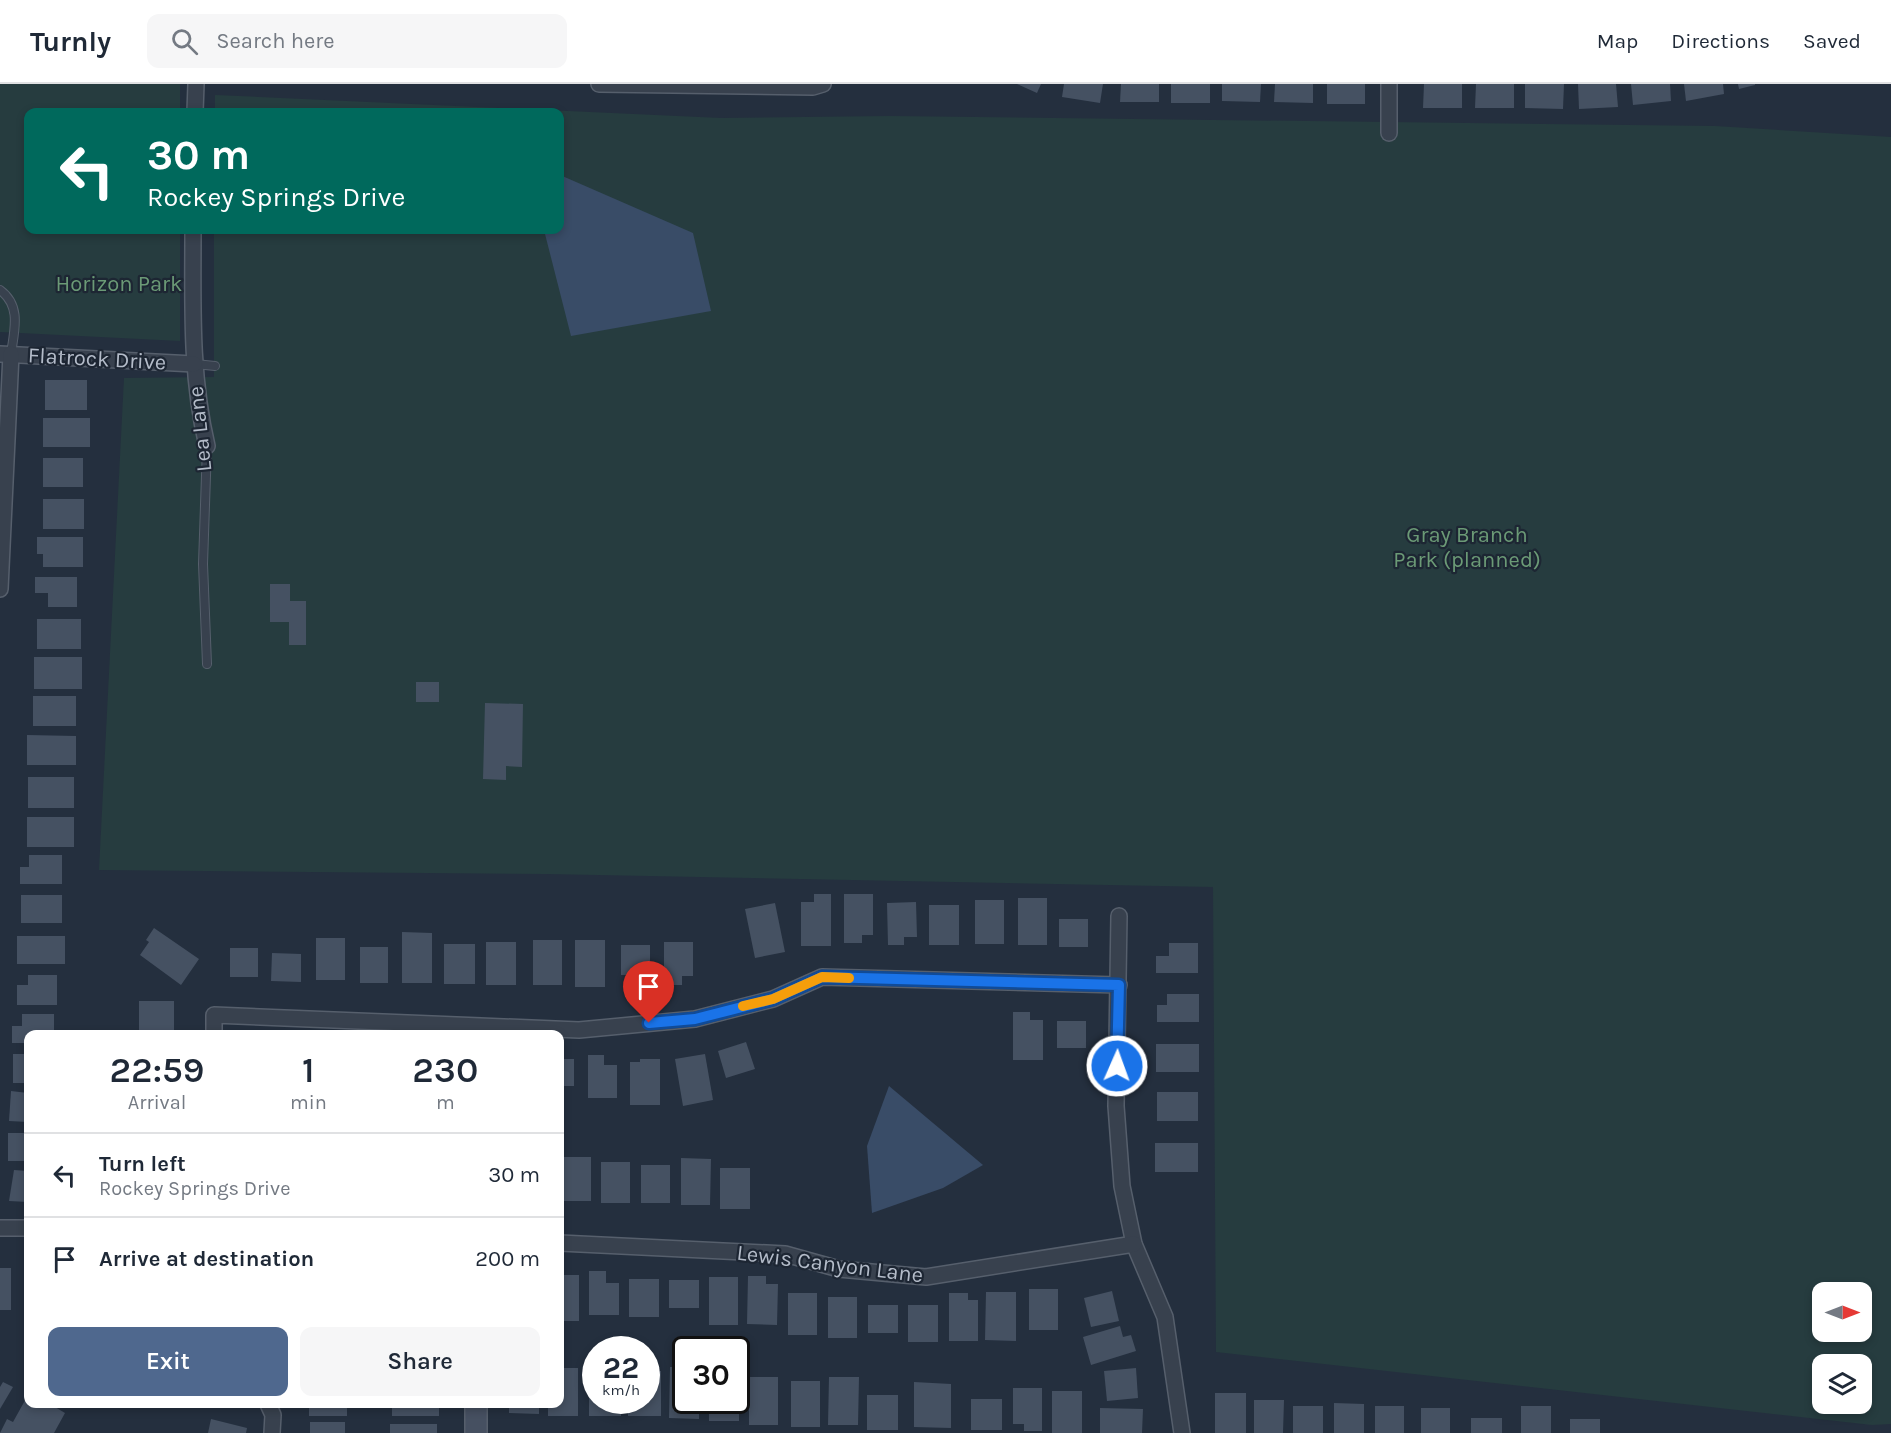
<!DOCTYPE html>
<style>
:root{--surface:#fff;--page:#f6f6f7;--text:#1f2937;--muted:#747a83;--line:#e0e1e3;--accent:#4f688e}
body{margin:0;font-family:Karla,sans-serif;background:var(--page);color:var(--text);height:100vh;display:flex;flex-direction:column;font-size:22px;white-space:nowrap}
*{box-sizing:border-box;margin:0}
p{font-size:20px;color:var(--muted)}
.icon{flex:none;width:33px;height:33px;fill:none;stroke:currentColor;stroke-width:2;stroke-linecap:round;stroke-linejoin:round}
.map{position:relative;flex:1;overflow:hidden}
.details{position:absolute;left:24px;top:946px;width:540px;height:378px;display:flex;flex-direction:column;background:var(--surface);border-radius:12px;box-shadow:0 3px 9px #0003}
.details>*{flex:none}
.hud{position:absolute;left:24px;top:24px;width:540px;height:126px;border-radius:12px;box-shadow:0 3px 9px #0003;background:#00695c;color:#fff;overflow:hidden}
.needle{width:39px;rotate:90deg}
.fabs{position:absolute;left:1812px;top:1198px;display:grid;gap:12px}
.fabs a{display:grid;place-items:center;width:60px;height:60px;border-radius:12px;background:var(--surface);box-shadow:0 3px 9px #0003;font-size:30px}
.speed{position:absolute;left:582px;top:1252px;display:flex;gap:12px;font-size:30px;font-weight:700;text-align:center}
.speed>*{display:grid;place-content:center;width:78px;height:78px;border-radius:50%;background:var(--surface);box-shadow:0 3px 9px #0003;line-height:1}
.speed small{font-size:15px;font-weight:400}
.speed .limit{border:3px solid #111;border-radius:9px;background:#fff;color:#111}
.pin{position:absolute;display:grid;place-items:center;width:51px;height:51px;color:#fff;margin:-62px -26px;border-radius:50% 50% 50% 0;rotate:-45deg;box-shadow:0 0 6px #0007}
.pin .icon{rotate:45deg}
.me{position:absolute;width:66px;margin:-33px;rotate:2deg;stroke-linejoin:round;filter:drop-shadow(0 0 4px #0008)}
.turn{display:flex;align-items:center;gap:21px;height:126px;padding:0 24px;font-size:27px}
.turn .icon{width:78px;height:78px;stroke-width:2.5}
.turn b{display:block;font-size:42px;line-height:51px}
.eta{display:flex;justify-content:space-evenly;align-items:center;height:102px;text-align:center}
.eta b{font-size:36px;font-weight:600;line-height:42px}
.button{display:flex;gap:12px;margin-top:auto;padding:12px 24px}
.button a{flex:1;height:69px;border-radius:12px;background:var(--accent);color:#fff;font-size:24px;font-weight:600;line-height:69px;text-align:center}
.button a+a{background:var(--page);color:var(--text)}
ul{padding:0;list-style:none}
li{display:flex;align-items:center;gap:18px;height:84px;padding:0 24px;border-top:2px solid var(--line)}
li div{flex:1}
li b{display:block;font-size:22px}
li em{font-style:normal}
header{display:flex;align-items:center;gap:36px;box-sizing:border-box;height:84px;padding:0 30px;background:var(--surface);border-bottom:2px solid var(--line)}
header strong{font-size:28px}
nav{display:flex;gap:33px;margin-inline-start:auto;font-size:21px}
.search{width:420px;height:54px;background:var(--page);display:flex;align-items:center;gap:15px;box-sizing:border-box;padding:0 21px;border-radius:12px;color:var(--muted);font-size:22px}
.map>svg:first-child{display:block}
.green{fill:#263c3f;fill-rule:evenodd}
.water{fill:#394c67}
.building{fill:#455162}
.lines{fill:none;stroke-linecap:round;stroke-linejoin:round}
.lane-casing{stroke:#565f6c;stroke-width:10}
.street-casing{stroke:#565f6c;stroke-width:18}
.secondary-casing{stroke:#565f6c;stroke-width:24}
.lane{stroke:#38414e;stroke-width:8}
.street{stroke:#38414e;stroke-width:15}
.secondary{stroke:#465061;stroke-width:21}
.route-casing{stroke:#114b97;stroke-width:15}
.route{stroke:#1a73e8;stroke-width:10}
.slow{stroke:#f59e0b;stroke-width:10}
.labels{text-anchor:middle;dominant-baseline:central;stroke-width:4.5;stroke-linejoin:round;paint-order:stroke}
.park-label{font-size:22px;fill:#6b9a76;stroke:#1d2633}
.street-label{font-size:22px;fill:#b4bcc9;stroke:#1d2633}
</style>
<header>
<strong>Turnly</strong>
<div class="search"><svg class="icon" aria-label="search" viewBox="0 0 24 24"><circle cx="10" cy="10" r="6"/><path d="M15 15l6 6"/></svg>Search here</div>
<nav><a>Map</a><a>Directions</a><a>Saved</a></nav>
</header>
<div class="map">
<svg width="1891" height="1349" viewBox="0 0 1891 1349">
<rect width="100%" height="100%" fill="#242f3e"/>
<g class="green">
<path d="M 0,0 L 180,0 L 180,28 L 28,28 L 28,146 L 180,146 L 180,257 L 0,248 Z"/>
<path d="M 215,11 L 721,34 L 890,32 L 1715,42 L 1891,53 L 1891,1340 L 1872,1341 L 1216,1268 L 1213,803 L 546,790 L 99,786 L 124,294 L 214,293 L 214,146 L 560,146 L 560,28 L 215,28 ZM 1822,1209 L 1862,1209 L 1862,1248 L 1822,1248 ZM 1822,1281 L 1862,1281 L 1862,1320 L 1822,1320 Z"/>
</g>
<g class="water">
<path d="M 560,91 L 693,149 L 711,227 L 571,252 L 544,146 L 560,146 Z"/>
<path d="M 889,1002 L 983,1081 L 943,1104 L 872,1129 L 867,1062 Z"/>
</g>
<g class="building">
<path d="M 1017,0 L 1041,0 L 1037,9 Z"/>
<path d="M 1064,0 L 1103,0 L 1100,19 L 1062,13 Z"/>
<path d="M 1121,0 L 1159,0 L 1159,18 L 1120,18 Z"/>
<rect x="1171" y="0" width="39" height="19"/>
<path d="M 1222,0 L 1261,0 L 1260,18 L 1222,17 Z"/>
<path d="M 1275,0 L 1313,0 L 1313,19 L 1274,18 Z"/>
<rect x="1327" y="0" width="38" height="20"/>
<path d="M 1424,0 L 1462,0 L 1462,24 L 1423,24 Z"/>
<path d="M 1476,0 L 1514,0 L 1514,24 L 1475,24 Z"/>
<path d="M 1525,0 L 1564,0 L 1563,25 L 1525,24 Z"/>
<path d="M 1578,0 L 1616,0 L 1618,23 L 1579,25 Z"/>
<path d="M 1631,0 L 1670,0 L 1671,17 L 1633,21 Z"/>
<path d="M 1684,0 L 1723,0 L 1724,10 L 1686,17 Z"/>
<path d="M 1738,0 L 1755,0 L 1755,1 L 1739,5 Z"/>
<rect x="45" y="296" width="42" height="30"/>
<rect x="43" y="334" width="47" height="29"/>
<rect x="43" y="374" width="40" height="29"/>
<rect x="43" y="415" width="41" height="30"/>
<path d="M 37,453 L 83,453 L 83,483 L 43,483 L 43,470 L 37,470 Z"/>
<path d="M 35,493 L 77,493 L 77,523 L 48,523 L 48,509 L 35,509 Z"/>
<path d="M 270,500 L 290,500 L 290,517 L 306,517 L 306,561 L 289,561 L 289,538 L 270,538 Z"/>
<rect x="37" y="535" width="44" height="30"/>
<rect x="34" y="573" width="48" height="32"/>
<rect x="416" y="598" width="23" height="20"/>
<rect x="33" y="612" width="43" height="30"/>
<path d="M 485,619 L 523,620 L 522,683 L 506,682 L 506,696 L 483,695 Z"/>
<path d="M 27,651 L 76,652 L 76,681 L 27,681 Z"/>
<rect x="28" y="693" width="46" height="31"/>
<rect x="27" y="733" width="47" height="30"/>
<path d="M 29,771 L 62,771 L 62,800 L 20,800 L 20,783 L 29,783 Z"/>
<path d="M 814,810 L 831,810 L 831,862 L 801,862 L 801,818 L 814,818 Z"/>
<path d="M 844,810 L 873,810 L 873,851 L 862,851 L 862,859 L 844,859 Z"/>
<rect x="21" y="811" width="41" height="28"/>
<rect x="1018" y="814" width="29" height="47"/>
<rect x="975" y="816" width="29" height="44"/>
<path d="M 916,818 L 917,853 L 904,853 L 904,861 L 888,861 L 887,819 Z"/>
<path d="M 775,819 L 785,868 L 755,874 L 745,825 Z"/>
<rect x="929" y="821" width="30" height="40"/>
<rect x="1059" y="835" width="29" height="28"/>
<path d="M 154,844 L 199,875 L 181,901 L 140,871 L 149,858 L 146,856 Z"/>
<path d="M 402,848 L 432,849 L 432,899 L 402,899 Z"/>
<rect x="17" y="852" width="48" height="28"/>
<rect x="316" y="854" width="29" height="42"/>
<rect x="533" y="856" width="29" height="45"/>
<rect x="575" y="856" width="30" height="47"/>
<rect x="486" y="858" width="30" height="43"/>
<path d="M 664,858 L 693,858 L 693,892 L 682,892 L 682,901 L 664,901 Z"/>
<path d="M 1169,859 L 1198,859 L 1198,889 L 1156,889 L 1156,872 L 1169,872 Z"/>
<rect x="444" y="860" width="31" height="40"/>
<path d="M 621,861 L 650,861 L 650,903 L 633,903 L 633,891 L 621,891 Z"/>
<rect x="360" y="863" width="28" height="36"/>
<rect x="230" y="864" width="28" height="29"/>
<path d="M 272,869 L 301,870 L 301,898 L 271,897 Z"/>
<path d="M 28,891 L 57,891 L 57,921 L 17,921 L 17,901 L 28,901 Z"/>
<path d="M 1167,910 L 1199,910 L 1199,938 L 1157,938 L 1157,921 L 1167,921 Z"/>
<rect x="139" y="917" width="35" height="30"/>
<path d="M 1013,928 L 1030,928 L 1030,936 L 1043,936 L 1043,976 L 1013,976 Z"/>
<path d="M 22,930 L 54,930 L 54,951 L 28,951 L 28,959 L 12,959 L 12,942 L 22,942 Z"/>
<rect x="1057" y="937" width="29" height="27"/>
<path d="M 746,958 L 755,985 L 726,994 L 718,967 Z"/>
<rect x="1156" y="960" width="43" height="28"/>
<rect x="13" y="970" width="15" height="29"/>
<path d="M 705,970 L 713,1016 L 683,1022 L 675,975 Z"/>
<path d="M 588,971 L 604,971 L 604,981 L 617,981 L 617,1014 L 588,1014 Z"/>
<rect x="560" y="975" width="14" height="27"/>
<path d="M 640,975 L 660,975 L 660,1021 L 630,1021 L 630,978 L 640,978 Z"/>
<path d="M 11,1007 L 28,1009 L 28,1038 L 9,1037 Z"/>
<rect x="1157" y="1008" width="41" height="29"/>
<rect x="8" y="1049" width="20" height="28"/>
<rect x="1155" y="1059" width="43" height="29"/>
<rect x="562" y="1073" width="29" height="44"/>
<path d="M 681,1074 L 711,1075 L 710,1121 L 681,1121 Z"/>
<rect x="601" y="1078" width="29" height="41"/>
<rect x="641" y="1081" width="29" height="38"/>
<rect x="720" y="1084" width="30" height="41"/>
<path d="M 14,1086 L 28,1087 L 28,1118 L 9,1117 Z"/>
<rect x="0" y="1184" width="11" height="42"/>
<path d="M 589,1187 L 606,1187 L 606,1199 L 619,1199 L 619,1231 L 589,1231 Z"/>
<rect x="560" y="1191" width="19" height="46"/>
<path d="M 748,1192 L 766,1192 L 766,1200 L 778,1200 L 777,1241 L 747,1240 Z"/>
<rect x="709" y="1193" width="29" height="48"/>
<rect x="629" y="1195" width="30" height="38"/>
<rect x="669" y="1196" width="30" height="28"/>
<rect x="1029" y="1205" width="29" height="41"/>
<path d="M 1112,1207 L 1119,1237 L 1091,1243 L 1084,1214 Z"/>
<path d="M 986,1208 L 1016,1208 L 1016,1257 L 985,1256 Z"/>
<rect x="788" y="1209" width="29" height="42"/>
<path d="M 949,1209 L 968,1209 L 968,1216 L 978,1216 L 978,1257 L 949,1257 Z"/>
<rect x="828" y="1213" width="29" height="41"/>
<rect x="868" y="1221" width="30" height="28"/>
<rect x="908" y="1221" width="30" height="37"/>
<path d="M 1120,1242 L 1123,1253 L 1131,1251 L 1136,1267 L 1091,1281 L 1083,1253 Z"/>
<path d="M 670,1283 L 686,1283 L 686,1317 L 699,1317 L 699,1335 L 669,1334 Z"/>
<path d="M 560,1284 L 578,1284 L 578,1332 L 548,1332 L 548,1320 L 560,1320 Z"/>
<path d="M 1136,1284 L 1138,1314 L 1107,1317 L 1104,1287 Z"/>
<path d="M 589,1286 L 596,1286 L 596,1317 L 621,1317 L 621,1332 L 589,1332 Z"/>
<path d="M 646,1287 L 661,1287 L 661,1332 L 628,1332 L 628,1317 L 646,1317 Z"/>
<rect x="749" y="1293" width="29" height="48"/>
<path d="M 829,1293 L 859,1293 L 858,1341 L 828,1341 Z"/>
<path d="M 736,1294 L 739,1294 L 739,1337 L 709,1337 L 709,1317 L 736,1317 Z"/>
<rect x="791" y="1297" width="29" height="46"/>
<path d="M 3,1298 L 13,1303 L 0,1325 L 0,1303 Z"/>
<path d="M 914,1298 L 951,1300 L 951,1344 L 914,1343 Z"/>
<path d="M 1013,1304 L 1042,1304 L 1042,1347 L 1024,1347 L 1024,1340 L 1013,1340 Z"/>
<rect x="1052" y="1307" width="30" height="42"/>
<rect x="1215" y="1309" width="31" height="40"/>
<path d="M 28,1311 L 28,1320 L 50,1320 L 65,1329 L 54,1349 L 0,1349 L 7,1335 L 13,1338 Z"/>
<rect x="867" y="1311" width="31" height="35"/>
<rect x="971" y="1315" width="31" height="31"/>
<path d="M 1254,1316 L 1284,1316 L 1283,1349 L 1254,1349 Z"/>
<path d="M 1334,1319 L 1364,1320 L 1364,1349 L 1334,1349 Z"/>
<rect x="159" y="1320" width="50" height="4"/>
<rect x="309" y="1320" width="38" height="12"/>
<rect x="392" y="1320" width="47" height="12"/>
<path d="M 509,1320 L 539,1320 L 539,1330 L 509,1329 Z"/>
<rect x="1293" y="1322" width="30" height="27"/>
<rect x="1375" y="1322" width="29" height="27"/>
<rect x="1521" y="1322" width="30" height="27"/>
<path d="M 1100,1324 L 1143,1325 L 1142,1349 L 1100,1349 Z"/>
<rect x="1421" y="1324" width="29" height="25"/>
<rect x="1471" y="1334" width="31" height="15"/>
<path d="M 211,1335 L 247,1344 L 246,1349 L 208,1349 Z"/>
<rect x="1570" y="1335" width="30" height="14"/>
<rect x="310" y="1338" width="35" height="11"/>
<rect x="390" y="1340" width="47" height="9"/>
</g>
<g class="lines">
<g class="lane-casing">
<g id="lane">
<path d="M 0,206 C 22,222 14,247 11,270"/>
<path d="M 195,280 L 215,282"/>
<path d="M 207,362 L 203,480 L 207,580"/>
</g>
</g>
<g class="street-casing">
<g id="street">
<path d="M 599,0 L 813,3 L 823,0"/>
<path d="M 195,28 L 196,0"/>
<path d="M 1389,49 L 1389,0"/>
<path d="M 193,146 C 193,219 190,290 207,362"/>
<path d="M 0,270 L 194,280"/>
<path d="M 0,505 L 11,270"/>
<path d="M 1119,832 L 1116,1022 L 1122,1102 L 1134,1160 L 1165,1233 L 1182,1349"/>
<path d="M 214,951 L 214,931 L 579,946 L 695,935 L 773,915 L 822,893 L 1119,901"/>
<path d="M 0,1144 L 28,1144"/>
<path d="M 560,1159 L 785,1170 L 839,1185 L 926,1193 L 1134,1160"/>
<path d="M 268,1320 L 273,1331 L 272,1349"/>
</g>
</g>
<g class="secondary-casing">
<path id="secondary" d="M 476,1349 L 476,1320"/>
</g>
<use href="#lane" class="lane"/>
<use href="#street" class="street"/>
<use href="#secondary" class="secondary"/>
</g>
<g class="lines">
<g class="route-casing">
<path id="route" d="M 649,939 L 695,935 L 773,915 L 822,893 L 1119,901 L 1117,982"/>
</g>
<use href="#route" class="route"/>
<path class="slow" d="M 743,922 L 773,915 L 822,893 L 849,894"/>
</g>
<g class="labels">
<g class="park-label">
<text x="119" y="200">Horizon Park</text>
<text x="1467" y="451">Gray Branch<tspan x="1467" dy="25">Park (planned)</tspan></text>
</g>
<g class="street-label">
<text transform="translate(97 275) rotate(3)">Flatrock Drive</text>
<text transform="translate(200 345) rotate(-96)">Lea Lane</text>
<text transform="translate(830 1180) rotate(7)">Lewis Canyon Lane</text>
</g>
</g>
</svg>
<div class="fabs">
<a><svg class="needle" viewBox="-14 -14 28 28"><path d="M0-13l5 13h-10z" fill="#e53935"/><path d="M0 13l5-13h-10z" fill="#747a83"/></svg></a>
<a><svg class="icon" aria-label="layers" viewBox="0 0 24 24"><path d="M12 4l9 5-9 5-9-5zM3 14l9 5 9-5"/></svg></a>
</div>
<div class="speed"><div>22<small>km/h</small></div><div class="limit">30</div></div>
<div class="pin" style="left:649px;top:939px;background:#d93025"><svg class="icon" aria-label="arrive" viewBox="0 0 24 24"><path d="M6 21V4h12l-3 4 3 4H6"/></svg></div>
<svg class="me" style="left:1117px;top:982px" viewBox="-20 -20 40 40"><circle r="17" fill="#1a73e8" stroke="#fff" stroke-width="3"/><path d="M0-11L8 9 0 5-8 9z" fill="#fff"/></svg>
<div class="hud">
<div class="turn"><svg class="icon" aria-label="left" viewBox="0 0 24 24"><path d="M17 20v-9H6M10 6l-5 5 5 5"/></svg><div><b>30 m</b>Rockey Springs Drive</div></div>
</div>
<section class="details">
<div class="eta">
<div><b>22:59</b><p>Arrival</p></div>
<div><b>1</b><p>min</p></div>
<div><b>230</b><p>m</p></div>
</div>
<ul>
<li><svg class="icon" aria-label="left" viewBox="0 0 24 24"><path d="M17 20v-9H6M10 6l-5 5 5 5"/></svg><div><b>Turn left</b><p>Rockey Springs Drive</p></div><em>30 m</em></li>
<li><svg class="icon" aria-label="arrive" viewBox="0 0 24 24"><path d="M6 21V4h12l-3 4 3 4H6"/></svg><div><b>Arrive at destination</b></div><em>200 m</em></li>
</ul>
<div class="button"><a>Exit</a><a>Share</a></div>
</section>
</div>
